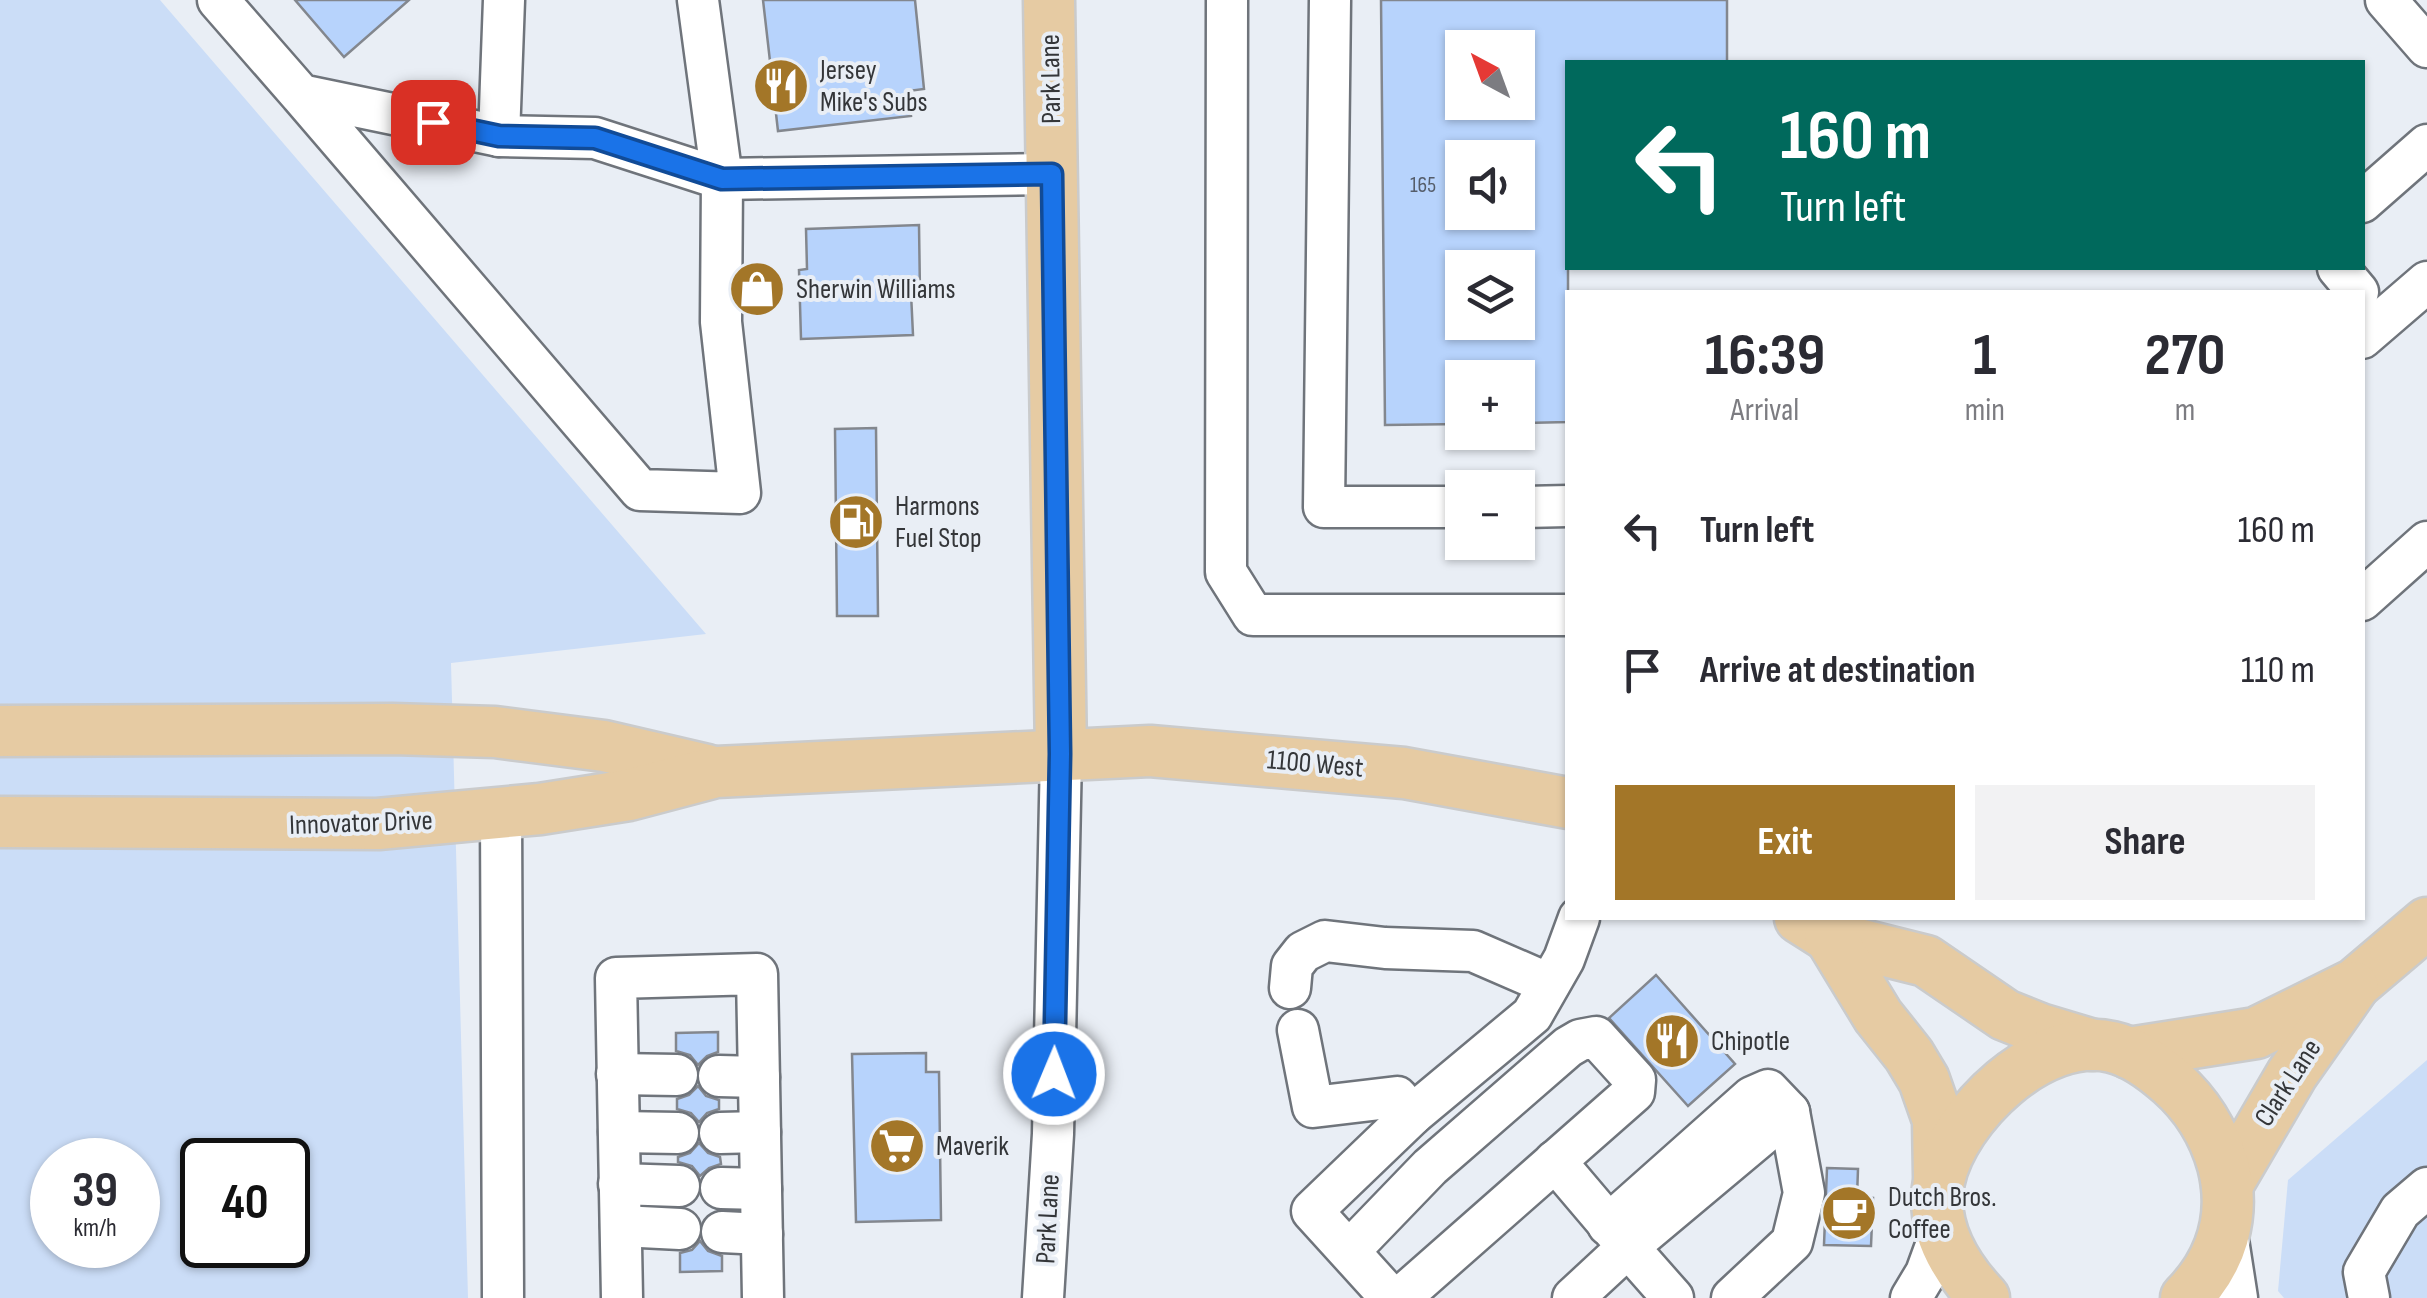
<!DOCTYPE html>
<meta charset="utf-8">
<style>
:root{--surface:#fff;--page:#f2f2f3;--text:#2b2b33;--muted:#7c7c81;--accent:#a37628}
body{margin:0;font-family:"Sofia Sans Condensed",sans-serif;background:var(--page);color:var(--text);height:100vh;display:flex;flex-direction:column;font-size:38px;white-space:nowrap}
*{box-sizing:border-box;margin:0}
p{font-size:32px;color:var(--muted)}
.icon{flex:none;width:55px;height:55px;fill:none;stroke:currentColor;stroke-width:2;stroke-linecap:round;stroke-linejoin:round}
.map{position:relative;flex:1;overflow:hidden}
.side{position:absolute;left:1565px;top:290px;width:800px;height:630px;display:flex;flex-direction:column;background:var(--surface);border-radius:0px;box-shadow:0 2px 8px #0004}
.side>*{flex:none}
.top-card{position:absolute;left:1565px;top:60px;width:800px;height:210px;border-radius:0px;box-shadow:0 2px 8px #0004;background:#00695c;color:#fff;overflow:hidden}
.needle{width:65px;rotate:319deg}
.controls{position:absolute;left:1445px;top:30px;display:grid;gap:20px}
.controls a{display:grid;place-items:center;width:90px;height:90px;border-radius:0px;background:var(--surface);box-shadow:0 2px 8px #0004;font-size:50px}
.speed{position:absolute;left:30px;top:1138px;display:flex;gap:20px;font-size:50px;font-weight:700;text-align:center}
.speed>*{display:grid;place-content:center;width:130px;height:130px;border-radius:50%;background:var(--surface);box-shadow:0 2px 8px #0004;line-height:1}
.speed small{font-size:25px;font-weight:400}
.speed .limit{border:5px solid #111;border-radius:15px;background:#fff;color:#111}
.pin{position:absolute;display:grid;place-items:center;width:85px;height:85px;color:#fff;margin:-42px;border-radius:20px;box-shadow:0 5px 15px #0006}
.me{position:absolute;width:110px;margin:-55px;rotate:1deg;stroke-linejoin:round;filter:drop-shadow(0 0 8px #0008)}
.turn{display:flex;align-items:center;gap:35px;height:210px;padding:0 50px;font-size:45px}
.turn .icon{width:130px;height:130px;stroke-width:2.5}
.turn b{display:block;font-size:70px;line-height:85px}
.eta{display:flex;justify-content:space-evenly;align-items:center;height:170px;text-align:center}
.eta b{font-size:60px;font-weight:700;line-height:70px}
.action{display:flex;gap:20px;margin-top:auto;padding:20px 50px}
.action a{flex:1;height:115px;border-radius:0px;background:var(--accent);color:#fff;font-size:40px;font-weight:700;line-height:115px;text-align:center}
.action a+a{background:var(--page);color:var(--text)}
ul{padding:0;list-style:none}
li{display:flex;align-items:center;gap:30px;height:140px;padding:0 50px}
li div{flex:1}
li b{display:block;font-size:38px}
li em{font-style:normal}
.map>svg:first-child{display:block}
.green{fill:#cbddf7;fill-rule:evenodd}
.building{fill:#b7d3fc;stroke:#83878e;stroke-width:2.5;fill-rule:evenodd}
.lines{fill:none;stroke-linecap:round;stroke-linejoin:round}
.minor-casing{stroke:#6f747b;stroke-width:45}
.major-casing{stroke:#cacbcc;stroke-width:55}
.minor{stroke:#fff;stroke-width:40}
.major{stroke:#e6cba3;stroke-width:50}
.route-casing{stroke:#114b97;stroke-width:25}
.route{stroke:#1a73e8;stroke-width:18}
.labels{text-anchor:middle;dominant-baseline:central;stroke-width:8;stroke-linejoin:round;paint-order:stroke}
.number-label{font-size:22px;fill:#555d6a}
.poi-label{font-size:28px;fill:#343639;stroke:#e9eef5;text-anchor:start}
.street-label{font-size:28px;fill:#343639;stroke:#e9eef5}
</style>
<div class="map">
<svg width="2427" height="1298" viewBox="0 0 2427 1298">
<rect width="100%" height="100%" fill="#e9eef5"/>
<g class="green">
<path d="M 0,0 L 160,0 L 706,634 L 451,663 L 468,1298 L 0,1298 ZM 52,1160 L 138,1160 L 138,1245 L 52,1245 ZM 202,1160 L 288,1160 L 288,1245 L 202,1245 Z"/>
<path d="M 2427,1060 L 2427,1298 L 2284,1298 L 2278,1291 L 2288,1180 Z"/>
</g>
<g class="building">
<path d="M 295,0 L 409,0 L 344,57 Z"/>
<path d="M 763,0 L 915,0 L 924,89 L 908,91 L 911,116 L 778,131 Z"/>
<path d="M 1381,0 L 1727,0 L 1727,62 L 1568,62 L 1568,422 L 1518,423 L 1518,378 L 1462,378 L 1462,424 L 1385,425 ZM 1462,48 L 1518,48 L 1518,102 L 1462,102 ZM 1462,158 L 1518,158 L 1518,212 L 1462,212 ZM 1462,268 L 1518,268 L 1518,322 L 1462,322 Z"/>
<path d="M 919,225 L 920,293 L 911,293 L 913,335 L 801,339 L 799,270 L 807,269 L 806,229 Z"/>
<path d="M 876,428 L 878,616 L 837,616 L 835,429 Z"/>
<path d="M 1656,975 L 1735,1064 L 1688,1106 L 1609,1018 Z"/>
<path d="M 718,1032 L 718,1052 L 707,1056 L 698,1065 L 690,1055 L 676,1051 L 676,1033 Z"/>
<path d="M 926,1053 L 926,1072 L 939,1072 L 941,1220 L 856,1222 L 852,1054 Z"/>
<path d="M 698,1086 L 706,1096 L 719,1100 L 719,1109 L 707,1113 L 699,1122 L 691,1113 L 677,1109 L 677,1099 L 689,1095 Z"/>
<path d="M 699,1143 L 708,1153 L 720,1157 L 721,1164 L 709,1168 L 700,1176 L 692,1166 L 678,1162 L 678,1157 L 690,1153 Z"/>
<path d="M 1827,1168 L 1858,1169 L 1857,1197 L 1873,1198 L 1871,1246 L 1824,1245 Z"/>
<path d="M 700,1241 L 708,1251 L 722,1256 L 722,1271 L 680,1272 L 680,1253 L 692,1250 Z"/>
</g>
<g class="lines">
<g class="minor-casing">
<g id="minor">
<path d="M 218,0 L 301,95 L 499,136 L 595,138 L 722,179 L 721,322 L 740,493 L 640,490 L 301,95"/>
<path d="M 698,0 L 722,179 L 1052,174"/>
<path d="M 1227,0 L 1226,572 L 1253,615 L 1568,615"/>
<path d="M 1330,0 L 1324,507 L 1462,507"/>
<path d="M 2386,0 L 2427,47"/>
<path d="M 499,136 L 504,0"/>
<path d="M 2362,202 L 2427,145"/>
<path d="M 2338,268 L 2358,292"/>
<path d="M 2362,338 L 2427,282"/>
<path d="M 1518,507 L 1568,506"/>
<path d="M 2362,600 L 2427,542"/>
<path d="M 501,812 L 503,1298"/>
<path d="M 1290,988 L 1292,966 L 1303,952 L 1325,941 L 1385,948 L 1473,951 L 1549,984"/>
<path d="M 1298,1030 L 1313,1107 L 1397,1097 L 1412,1115"/>
<path d="M 617,1074 L 677,1075"/>
<path d="M 719,1076 L 759,1077"/>
<path d="M 619,1132 L 678,1133"/>
<path d="M 720,1133 L 760,1132"/>
<path d="M 1555,1161 L 1628,1247 L 1573,1298"/>
<path d="M 619,1184 L 679,1186"/>
<path d="M 721,1188 L 761,1189"/>
<path d="M 1608,1225 L 1752,1097 L 1768,1090 L 1789,1112 L 1804,1193 L 1792,1242 L 1732,1298"/>
<path d="M 621,1226 L 680,1229"/>
<path d="M 2226,1227 L 2237,1298"/>
<path d="M 722,1232 L 762,1234"/>
<path d="M 1349,1251 L 1430,1167 L 1568,1047 L 1580,1040 L 1596,1037 L 1635,1080 L 1634,1092 L 1400,1298"/>
<path d="M 622,1298 L 616,978 L 757,974 L 763,1298"/>
<path d="M 1043,1298 L 1053,1134 L 1061,754"/>
<path d="M 1391,1298 L 1312,1211 L 1412,1115 L 1532,1015 L 1564,959 L 1579,918"/>
<path d="M 1673,1298 L 1628,1247 L 1789,1112"/>
<path d="M 1911,1298 L 1926,1273 L 1942,1229"/>
<path d="M 2369,1298 L 2364,1272 L 2400,1211 L 2427,1188"/>
</g>
</g>
<g class="major-casing">
<g id="major">
<path d="M 1049,0 L 1061,754"/>
<path d="M 0,731 L 392,729 L 495,732 L 604,746 L 707,770"/>
<path d="M 0,822 L 378,824 L 540,809 L 629,795 L 716,772 L 1150,751 L 1404,773 L 1568,803"/>
<path d="M 1800,918 L 1830,937 L 1926,961 L 2005,1015 L 2040,1029 L 2093,1045"/>
<path d="M 1830,937 L 1878,1016 L 1909,1055 L 1924,1080 L 1938,1120 L 1939,1175"/>
<path d="M 2129,1053 L 2256,1033 L 2355,984 L 2427,923"/>
<path d="M 2227,1185 L 2292,1074 L 2353,987"/>
<path d="M 1984,1298 C 1955,1267 1930,1226 1939,1181 C 1953,1115 2041,1030 2112,1047 C 2134,1052 2154,1067 2171,1082 C 2196,1104 2214,1133 2223,1165 C 2236,1216 2222,1261 2186,1298"/>
</g>
</g>
<use href="#minor" class="minor"/>
<use href="#major" class="major"/>
</g>
<g class="lines">
<g class="route-casing">
<path id="route" d="M 433,122 L 499,136 L 595,138 L 722,179 L 1052,174 L 1060,754 L 1054,1074"/>
</g>
<use href="#route" class="route"/>
</g>
<defs>
<g id="restaurant-disc" transform="scale(2.875)"><circle r="9.5" fill="#a37628" stroke="#e9eef5"/><path d="M-5-6h1v4h1v-4h1v4h1v-4h1v5L-1.5 .5V6h-2V.5L-5-1ZM5-6V6H3V1.5H1.5Q1.5-4 5-6Z" fill="#fff"/></g>
<g id="shop-disc" transform="scale(2.875)"><circle r="9.5" fill="#a37628" stroke="#e9eef5"/><path d="M-5-2.5h2.3a2.7 3.5 0 0 1 5.4 0H5L5.5 6h-11ZM-1.5-2.5h3a1.5 2.3 0 0 0-3 0Z" fill="#fff"/></g>
<g id="fuel-disc" transform="scale(2.875)"><circle r="9.5" fill="#a37628" stroke="#e9eef5"/><path d="M-5.5-6h7V0h2V4h1.3V-2.5L3-4.5l.8-.8L6-3V5H2.5V1h-1V6h-7ZM-4.2-4.7v3.2H.2V-4.7Z" fill="#fff"/></g>
<g id="supermarket-disc" transform="scale(2.875)"><circle r="9.5" fill="#a37628" stroke="#e9eef5"/><path d="M-6-5.5h2.5l.6 2H6L4.5 2H-2.5L-4.4-4H-6ZM-1.5 3.2a1.3 1.3 0 1 0 .1 0ZM3 3.2a1.3 1.3 0 1 0 .1 0Z" fill="#fff"/></g>
<g id="cafe-disc" transform="scale(2.875)"><circle r="9.5" fill="#a37628" stroke="#e9eef5"/><path d="M-5.5-4.5H6V0H3Q3 3.5 0 3.5H-2.5Q-5.5 3.5-5.5 0ZM3-3.2v2h1.7v-2ZM-6 4.5H4V6H-6Z" fill="#fff"/></g>
</defs>
<g fill-rule="evenodd">
<use href="#restaurant-disc" x="781" y="86"/>
<use href="#shop-disc" x="757" y="289"/>
<use href="#fuel-disc" x="856" y="522"/>
<use href="#restaurant-disc" x="1672" y="1041"/>
<use href="#supermarket-disc" x="897" y="1146"/>
<use href="#cafe-disc" x="1849" y="1213"/>
</g>
<g class="labels">
<g class="number-label">
<text x="1423" y="185">165</text>
</g>
<g class="poi-label">
<text x="820" y="70">Jersey<tspan x="820" dy="32">Mike's Subs</tspan></text>
<text x="796" y="289">Sherwin Williams</text>
<text x="895" y="506">Harmons<tspan x="895" dy="32">Fuel Stop</tspan></text>
<text x="1711" y="1041">Chipotle</text>
<text x="936" y="1146">Maverik</text>
<text x="1888" y="1197">Dutch Bros.<tspan x="1888" dy="32">Coffee</tspan></text>
</g>
<g class="street-label">
<text transform="translate(1051 79) rotate(-91)">Park Lane</text>
<text transform="translate(1315 764) rotate(5)">1100 West</text>
<text transform="translate(361 823) rotate(-2)">Innovator Drive</text>
<text transform="translate(2288 1083) rotate(-57)">Clark Lane</text>
<text transform="translate(1048 1219) rotate(-87)">Park Lane</text>
</g>
</g>
</svg>
<div class="controls">
<a><svg class="needle" viewBox="-14 -14 28 28"><path d="M0-13l5 13h-10z" fill="#e53935"/><path d="M0 13l5-13h-10z" fill="#7c7c81"/></svg></a>
<a><svg class="icon" aria-label="sound" viewBox="0 0 24 24"><path d="M4 9h4l5-4v14l-5-4H4zM17 9q2 3 0 6"/></svg></a>
<a><svg class="icon" aria-label="layers" viewBox="0 0 24 24"><path d="M12 4l9 5-9 5-9-5zM3 14l9 5 9-5"/></svg></a>
<a>+</a>
<a>−</a>
</div>
<div class="speed"><div>39<small>km/h</small></div><div class="limit">40</div></div>
<div class="pin" style="left:433px;top:122px;background:#d93025"><svg class="icon" aria-label="arrive" viewBox="0 0 24 24"><path d="M6 21V4h12l-3 4 3 4H6"/></svg></div>
<svg class="me" style="left:1054px;top:1074px" viewBox="-20 -20 40 40"><circle r="17" fill="#1a73e8" stroke="#fff" stroke-width="3"/><path d="M0-11L8 9 0 5-8 9z" fill="#fff"/></svg>
<div class="top-card">
<div class="turn"><svg class="icon" aria-label="left" viewBox="0 0 24 24"><path d="M17 20v-9H6M10 6l-5 5 5 5"/></svg><div><b>160 m</b>Turn left</div></div>
</div>
<section class="side">
<div class="eta">
<div><b>16:39</b><p>Arrival</p></div>
<div><b>1</b><p>min</p></div>
<div><b>270</b><p>m</p></div>
</div>
<ul>
<li><svg class="icon" aria-label="left" viewBox="0 0 24 24"><path d="M17 20v-9H6M10 6l-5 5 5 5"/></svg><div><b>Turn left</b></div><em>160 m</em></li>
<li><svg class="icon" aria-label="arrive" viewBox="0 0 24 24"><path d="M6 21V4h12l-3 4 3 4H6"/></svg><div><b>Arrive at destination</b></div><em>110 m</em></li>
</ul>
<div class="action"><a>Exit</a><a>Share</a></div>
</section>
</div>
